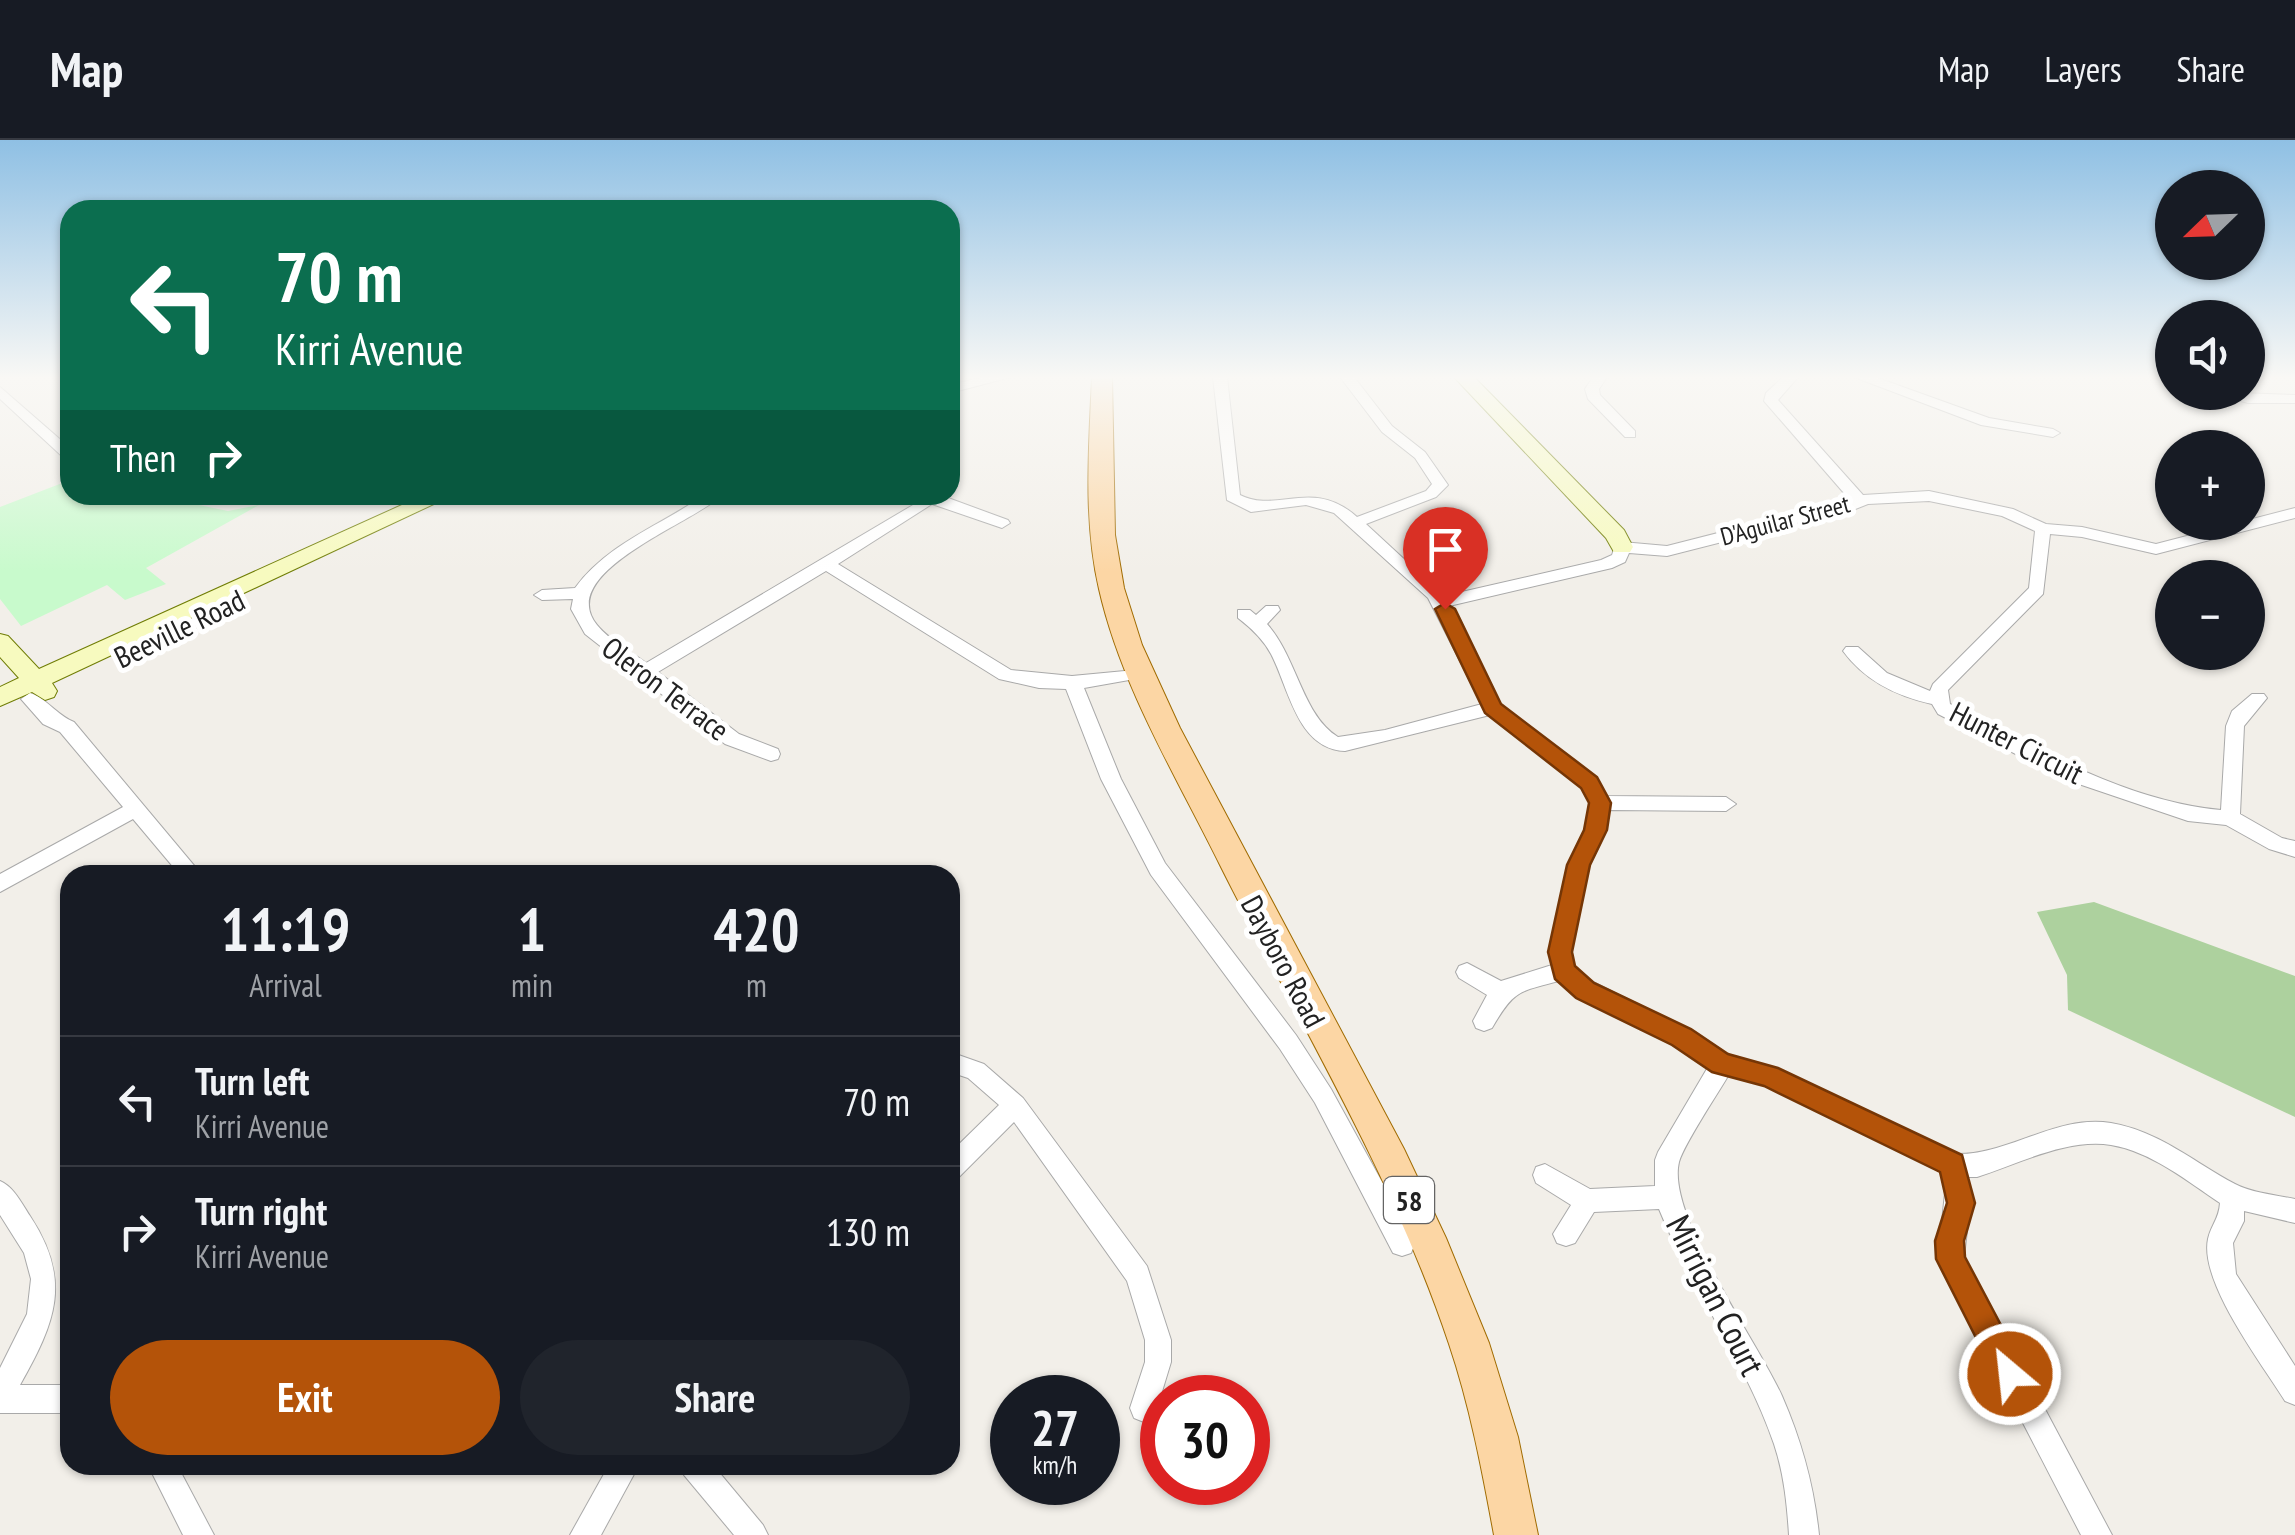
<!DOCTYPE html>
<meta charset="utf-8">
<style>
:root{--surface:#171b24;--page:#20242c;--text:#f1f3f6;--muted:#9ea1a6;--line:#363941;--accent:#b45309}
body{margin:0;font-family:"PT Sans Narrow",sans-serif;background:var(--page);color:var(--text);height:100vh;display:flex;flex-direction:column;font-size:38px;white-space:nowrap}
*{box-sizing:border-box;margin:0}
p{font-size:32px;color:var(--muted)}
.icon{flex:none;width:55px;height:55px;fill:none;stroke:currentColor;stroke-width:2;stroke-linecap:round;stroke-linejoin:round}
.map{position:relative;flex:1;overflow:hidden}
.side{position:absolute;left:60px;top:725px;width:900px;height:610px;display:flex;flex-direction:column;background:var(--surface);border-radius:30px;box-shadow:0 2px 8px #0004}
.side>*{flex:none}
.guide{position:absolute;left:60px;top:60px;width:900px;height:305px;border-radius:30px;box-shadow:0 2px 8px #0004;background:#0b6e4f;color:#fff;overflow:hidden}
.needle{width:65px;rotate:247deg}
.buttons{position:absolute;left:2155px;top:30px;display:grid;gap:20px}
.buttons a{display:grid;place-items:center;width:110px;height:110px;border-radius:50%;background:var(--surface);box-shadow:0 2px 8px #0004;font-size:50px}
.speed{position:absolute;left:990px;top:1235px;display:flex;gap:20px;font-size:50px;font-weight:700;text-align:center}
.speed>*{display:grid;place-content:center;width:130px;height:130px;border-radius:50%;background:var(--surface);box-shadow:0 2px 8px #0004;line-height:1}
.speed small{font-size:25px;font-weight:400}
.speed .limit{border:15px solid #d22;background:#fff;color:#111}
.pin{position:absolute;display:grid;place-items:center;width:85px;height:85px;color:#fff;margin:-102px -42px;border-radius:50% 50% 50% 0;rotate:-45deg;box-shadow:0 0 10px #0007}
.pin .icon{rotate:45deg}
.me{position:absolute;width:110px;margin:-55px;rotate:332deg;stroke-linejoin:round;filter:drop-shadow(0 0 8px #0008)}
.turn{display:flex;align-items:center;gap:35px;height:210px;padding:0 50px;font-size:45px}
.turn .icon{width:130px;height:130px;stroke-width:2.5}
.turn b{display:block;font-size:70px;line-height:85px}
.then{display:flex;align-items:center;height:95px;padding:0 50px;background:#0003;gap:20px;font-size:38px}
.eta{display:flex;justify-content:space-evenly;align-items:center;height:170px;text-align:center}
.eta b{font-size:60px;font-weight:700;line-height:70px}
.cta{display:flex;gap:20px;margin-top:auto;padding:20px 50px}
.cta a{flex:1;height:115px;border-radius:60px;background:var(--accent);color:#fff;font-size:40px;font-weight:700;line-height:115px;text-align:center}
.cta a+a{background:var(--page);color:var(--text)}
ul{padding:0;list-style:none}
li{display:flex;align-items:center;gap:30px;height:130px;padding:0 50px;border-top:2px solid var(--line)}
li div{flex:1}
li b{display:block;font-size:38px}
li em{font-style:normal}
header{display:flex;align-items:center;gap:60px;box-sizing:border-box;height:140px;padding:0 50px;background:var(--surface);border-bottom:2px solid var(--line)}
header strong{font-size:48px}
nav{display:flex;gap:55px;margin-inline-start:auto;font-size:35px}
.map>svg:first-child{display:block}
.forest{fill:#add19e}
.park{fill:#c8facc}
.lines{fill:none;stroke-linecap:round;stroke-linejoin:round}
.street-casing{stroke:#a9a9a9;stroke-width:2}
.secondary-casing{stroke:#707d05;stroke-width:2}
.primary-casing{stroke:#a06b00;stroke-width:2}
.street{fill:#fff;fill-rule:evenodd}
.secondary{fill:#f7fabf;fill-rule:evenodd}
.primary{fill:#fcd6a4;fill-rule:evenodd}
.route{fill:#b45309;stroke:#753606;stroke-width:2.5}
.labels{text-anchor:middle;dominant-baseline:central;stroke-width:10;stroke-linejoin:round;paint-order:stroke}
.far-street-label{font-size:25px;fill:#222;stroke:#fff}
.shield{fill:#fff;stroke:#646464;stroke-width:2.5}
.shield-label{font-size:28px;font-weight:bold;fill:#222}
.street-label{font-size:30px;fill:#222;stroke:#fff}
.near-street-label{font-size:35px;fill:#222;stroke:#fff}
</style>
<header>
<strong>Map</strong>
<nav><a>Map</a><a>Layers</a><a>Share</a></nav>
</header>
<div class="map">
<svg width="2295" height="1395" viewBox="0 0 2295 1395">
<rect width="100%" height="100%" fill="#f2efe9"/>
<path class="forest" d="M 2094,762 L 2295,836 L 2295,977 L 2068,870 L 2067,835 L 2037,772 Z"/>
<path class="park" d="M 70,340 L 70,355 L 150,355 L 228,371 L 259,365 L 146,428 L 166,444 L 125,460 L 107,445 L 21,486 L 0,459 L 0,367 Z"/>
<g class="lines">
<g class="street-casing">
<g id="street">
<path d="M 984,237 L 1011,237 L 950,253 L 950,245 Z"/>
<path d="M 1213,237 L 1227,237 L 1240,355 C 1277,374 1313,337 1357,377 L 1426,351 L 1432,344 L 1415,318 L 1382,292 L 1340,237 L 1354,237 L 1392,286 L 1425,312 L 1448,345 L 1436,357 L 1366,384 L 1444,456 L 1601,420 L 1612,415 L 1616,403 L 1622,402 L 1667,406 L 1808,370 L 1829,369 L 1850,360 L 1764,261 L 1766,253 L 1783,237 L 1798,237 L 1778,260 L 1863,355 L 1929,351 L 2013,369 L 2046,384 L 2082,387 L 2156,404 L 2295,368 L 2295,378 L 2156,414 L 2082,397 L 2050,394 L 2043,454 L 1948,550 L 1950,564 C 2035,607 2124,661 2221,670 L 2226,586 L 2232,571 L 2252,554 L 2264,554 L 2267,558 L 2244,586 L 2240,674 L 2282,698 L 2295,701 L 2295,717 L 2269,709 L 2226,685 L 2188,681 L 2064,639 L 1938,574 L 1932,564 C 1896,556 1865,541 1843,511 L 1846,507 L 1858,507 L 1887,533 L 1930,551 L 1933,544 L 2029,448 L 2035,391 L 2002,376 L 1929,361 L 1868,364 L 1838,376 L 1808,380 L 1667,416 L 1629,413 L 1625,422 L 1612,428 L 1449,466 L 1500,564 L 1597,638 L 1606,656 L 1726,657 L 1736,664 L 1726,671 L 1610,670 L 1589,725 L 1571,812 L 1574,828 L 1581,836 L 1690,890 L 1728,915 L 1777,929 L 1954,1014 C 2008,1016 2056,974 2111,983 C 2159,991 2195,1023 2235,1044 C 2252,1053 2276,1055 2295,1059 L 2295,1083 L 2244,1071 L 2244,1081 L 2233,1103 L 2236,1134 L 2295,1226 L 2295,1265 L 2285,1261 C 2262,1224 2199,1142 2208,1099 C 2211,1085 2219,1079 2220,1063 C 2187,1041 2152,1012 2111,1005 C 2067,998 2018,1024 1977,1037 L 1967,1037 L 1970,1064 L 1964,1117 L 2112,1395 L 2081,1395 L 1938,1119 L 1945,1053 L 1942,1032 L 1765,945 L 1728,936 C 1717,955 1684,1004 1679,1022 C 1666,1076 1758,1202 1782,1256 C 1802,1302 1814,1345 1819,1395 L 1789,1395 C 1787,1364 1784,1334 1774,1304 C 1746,1222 1692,1150 1659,1069 L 1594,1072 L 1575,1103 L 1566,1106 L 1557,1103 L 1553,1094 L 1571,1065 L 1536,1043 L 1533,1035 L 1536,1027 L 1545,1024 L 1590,1049 L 1655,1046 L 1655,1020 L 1658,1012 L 1708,927 L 1674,904 L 1565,848 L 1559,841 C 1518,852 1514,850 1492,888 L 1484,891 L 1476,888 L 1473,881 L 1487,855 L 1459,838 L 1456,832 L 1459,826 L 1467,823 L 1501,841 L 1552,825 L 1549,812 L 1569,725 L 1590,677 L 1590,663 L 1583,648 L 1490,575 L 1345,611 C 1297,609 1289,548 1271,514 C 1263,499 1251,488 1238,478 L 1238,470 L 1250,470 L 1256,475 L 1266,466 L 1278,466 L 1280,470 L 1267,484 C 1297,517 1302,575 1338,597 L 1385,590 L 1482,564 L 1428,458 L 1334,373 L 1306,365 L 1251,372 L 1227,360 Z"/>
<path d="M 1593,237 L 1607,237 L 1599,249 L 1600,255 L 1635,291 L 1635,297 L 1625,297 L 1588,259 L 1585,249 Z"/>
<path d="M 1854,237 L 1875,237 L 1989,278 L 2053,289 L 2060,293 L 2053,297 L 1981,285 Z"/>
<path d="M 2162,237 L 2172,237 L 2172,242 L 2164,240 Z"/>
<path d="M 0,247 L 70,308 L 70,320 L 65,319 L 0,259 Z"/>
<path d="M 2210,252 L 2295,255 L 2295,263 L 2248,263 Z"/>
<path d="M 704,355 L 722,355 C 694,383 554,432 597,485 C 609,500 631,512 646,523 L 913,365 L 923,355 L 940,355 L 1008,380 L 1010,383 L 1002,388 L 932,364 L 838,424 L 1011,530 L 1072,536 L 1146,529 L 1149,533 L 1146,537 L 1084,548 L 1121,639 L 1165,723 L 1296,895 L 1331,949 L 1411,1095 L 1415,1104 L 1411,1113 L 1402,1116 L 1393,1113 L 1315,963 L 1280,909 L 1151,735 L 1101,639 L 1066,549 L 1039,548 L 999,539 L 826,431 L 658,532 L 739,594 L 778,609 L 780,614 L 778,619 L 771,621 L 725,604 L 585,494 L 571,469 L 573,459 L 542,460 L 534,455 L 542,450 L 575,448 C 608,403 660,386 704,355 Z"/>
<path d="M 30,553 C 46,558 57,575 74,582 L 202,735 L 180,735 L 133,679 L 0,752 L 0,734 L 123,667 L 60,592 L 43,584 L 21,559 Z"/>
<path d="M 950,912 L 984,924 L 1023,958 L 1147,1126 L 1171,1200 L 1171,1222 L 1154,1278 L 1144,1282 L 1134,1278 L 1130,1268 L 1145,1222 L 1145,1200 L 1127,1141 L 1014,982 L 959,1037 L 950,1040 L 950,1013 L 999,965 L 968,938 L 950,932 Z"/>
<path d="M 0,1041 C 14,1047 22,1064 30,1076 C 73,1141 55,1183 20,1245 L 70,1245 L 70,1273 L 0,1273 L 0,1228 L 27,1174 L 31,1139 L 24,1113 L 0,1075 Z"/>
<path d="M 148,1325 L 177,1325 L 214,1395 L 183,1395 Z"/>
<path d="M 609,1325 L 639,1325 L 601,1395 L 570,1395 Z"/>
<path d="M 680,1325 L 713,1325 L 763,1385 L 768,1395 L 734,1395 L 684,1335 Z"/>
</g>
</g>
<g class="secondary-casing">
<g id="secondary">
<path d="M 1454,237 L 1474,237 L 1624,390 L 1633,407 L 1630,412 L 1614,412 L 1606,398 Z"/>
<path d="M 424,355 L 453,355 L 52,543 L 57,551 L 54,557 L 45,560 L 32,552 L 0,566 L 0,547 L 19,538 L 0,517 L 0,494 L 8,496 L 39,529 Z"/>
</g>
</g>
<g class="primary-casing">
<path id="primary" d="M 1092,237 L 1112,237 L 1115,395 L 1124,448 L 1142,505 L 1180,588 L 1404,1009 L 1446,1098 L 1489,1203 L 1518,1297 L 1538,1395 L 1494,1395 C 1482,1330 1470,1266 1449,1204 C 1393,1036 1299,883 1220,725 C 1176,636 1121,546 1099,449 C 1083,380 1089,307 1092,237 Z"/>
</g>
<use href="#street" class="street"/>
<use href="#secondary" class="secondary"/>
<use href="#primary" class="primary"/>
</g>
<linearGradient id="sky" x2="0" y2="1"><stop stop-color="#8fc0e4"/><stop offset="0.55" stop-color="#f9f8f5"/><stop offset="1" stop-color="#f9f8f5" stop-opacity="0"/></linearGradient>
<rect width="2295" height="432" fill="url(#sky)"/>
<path class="route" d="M 1445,463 L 1455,469 L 1501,564 L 1597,637 L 1611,663 L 1607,690 L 1590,725 L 1572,812 L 1575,826 L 1594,843 L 1691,889 L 1728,914 L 1778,928 L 1962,1015 L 1975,1063 L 1964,1101 L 1965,1117 L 2021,1223 L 2026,1234 L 2021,1245 L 2010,1250 L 2000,1245 L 1936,1119 L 1935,1101 L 1947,1063 L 1940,1032 L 1764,946 L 1712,932 L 1672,905 L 1576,858 L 1555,839 L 1548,812 L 1567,725 L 1584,690 L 1589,663 L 1581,648 L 1485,573 L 1435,469 Z"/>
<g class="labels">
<g class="far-street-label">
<text transform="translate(1785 380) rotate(-15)">D'Aguilar Street</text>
</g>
<rect class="shield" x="1384" y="1037" width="50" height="46" rx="8"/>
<g class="shield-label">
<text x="1409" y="1060">58</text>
</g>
<g class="street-label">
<text transform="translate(179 488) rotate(-26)">Beeville Road</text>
<text transform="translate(666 548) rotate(37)">Oleron Terrace</text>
<text transform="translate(2017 602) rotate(27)">Hunter Circuit</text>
<text transform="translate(1284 821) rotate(62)">Dayboro Road</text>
</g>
<g class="near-street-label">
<text transform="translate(1716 1155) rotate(63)">Mirrigan Court</text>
</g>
</g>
</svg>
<div class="buttons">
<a><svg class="needle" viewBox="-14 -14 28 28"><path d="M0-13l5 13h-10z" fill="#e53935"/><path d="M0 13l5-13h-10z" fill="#9ea1a6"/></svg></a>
<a><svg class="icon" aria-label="sound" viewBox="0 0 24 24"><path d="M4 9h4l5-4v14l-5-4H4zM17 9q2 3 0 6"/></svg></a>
<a>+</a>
<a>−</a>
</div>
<div class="speed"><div>27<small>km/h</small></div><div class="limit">30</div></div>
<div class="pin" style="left:1445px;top:469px;background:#d93025"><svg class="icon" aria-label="arrive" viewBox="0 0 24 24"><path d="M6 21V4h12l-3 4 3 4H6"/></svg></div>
<svg class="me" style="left:2010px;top:1234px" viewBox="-20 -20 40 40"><circle r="17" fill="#b45309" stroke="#fff" stroke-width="3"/><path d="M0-11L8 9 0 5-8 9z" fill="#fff"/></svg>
<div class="guide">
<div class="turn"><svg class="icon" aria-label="left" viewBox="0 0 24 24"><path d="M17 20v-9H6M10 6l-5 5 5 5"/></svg><div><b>70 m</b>Kirri Avenue</div></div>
<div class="then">Then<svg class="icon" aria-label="right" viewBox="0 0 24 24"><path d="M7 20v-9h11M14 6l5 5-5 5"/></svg></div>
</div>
<section class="side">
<div class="eta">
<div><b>11:19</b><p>Arrival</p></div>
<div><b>1</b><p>min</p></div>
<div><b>420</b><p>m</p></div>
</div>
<ul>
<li><svg class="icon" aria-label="left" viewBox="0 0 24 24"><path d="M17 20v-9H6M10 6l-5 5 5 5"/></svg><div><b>Turn left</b><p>Kirri Avenue</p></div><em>70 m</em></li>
<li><svg class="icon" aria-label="right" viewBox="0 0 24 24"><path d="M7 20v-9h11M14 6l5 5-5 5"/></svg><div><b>Turn right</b><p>Kirri Avenue</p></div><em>130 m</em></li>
</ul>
<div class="cta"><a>Exit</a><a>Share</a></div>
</section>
</div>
